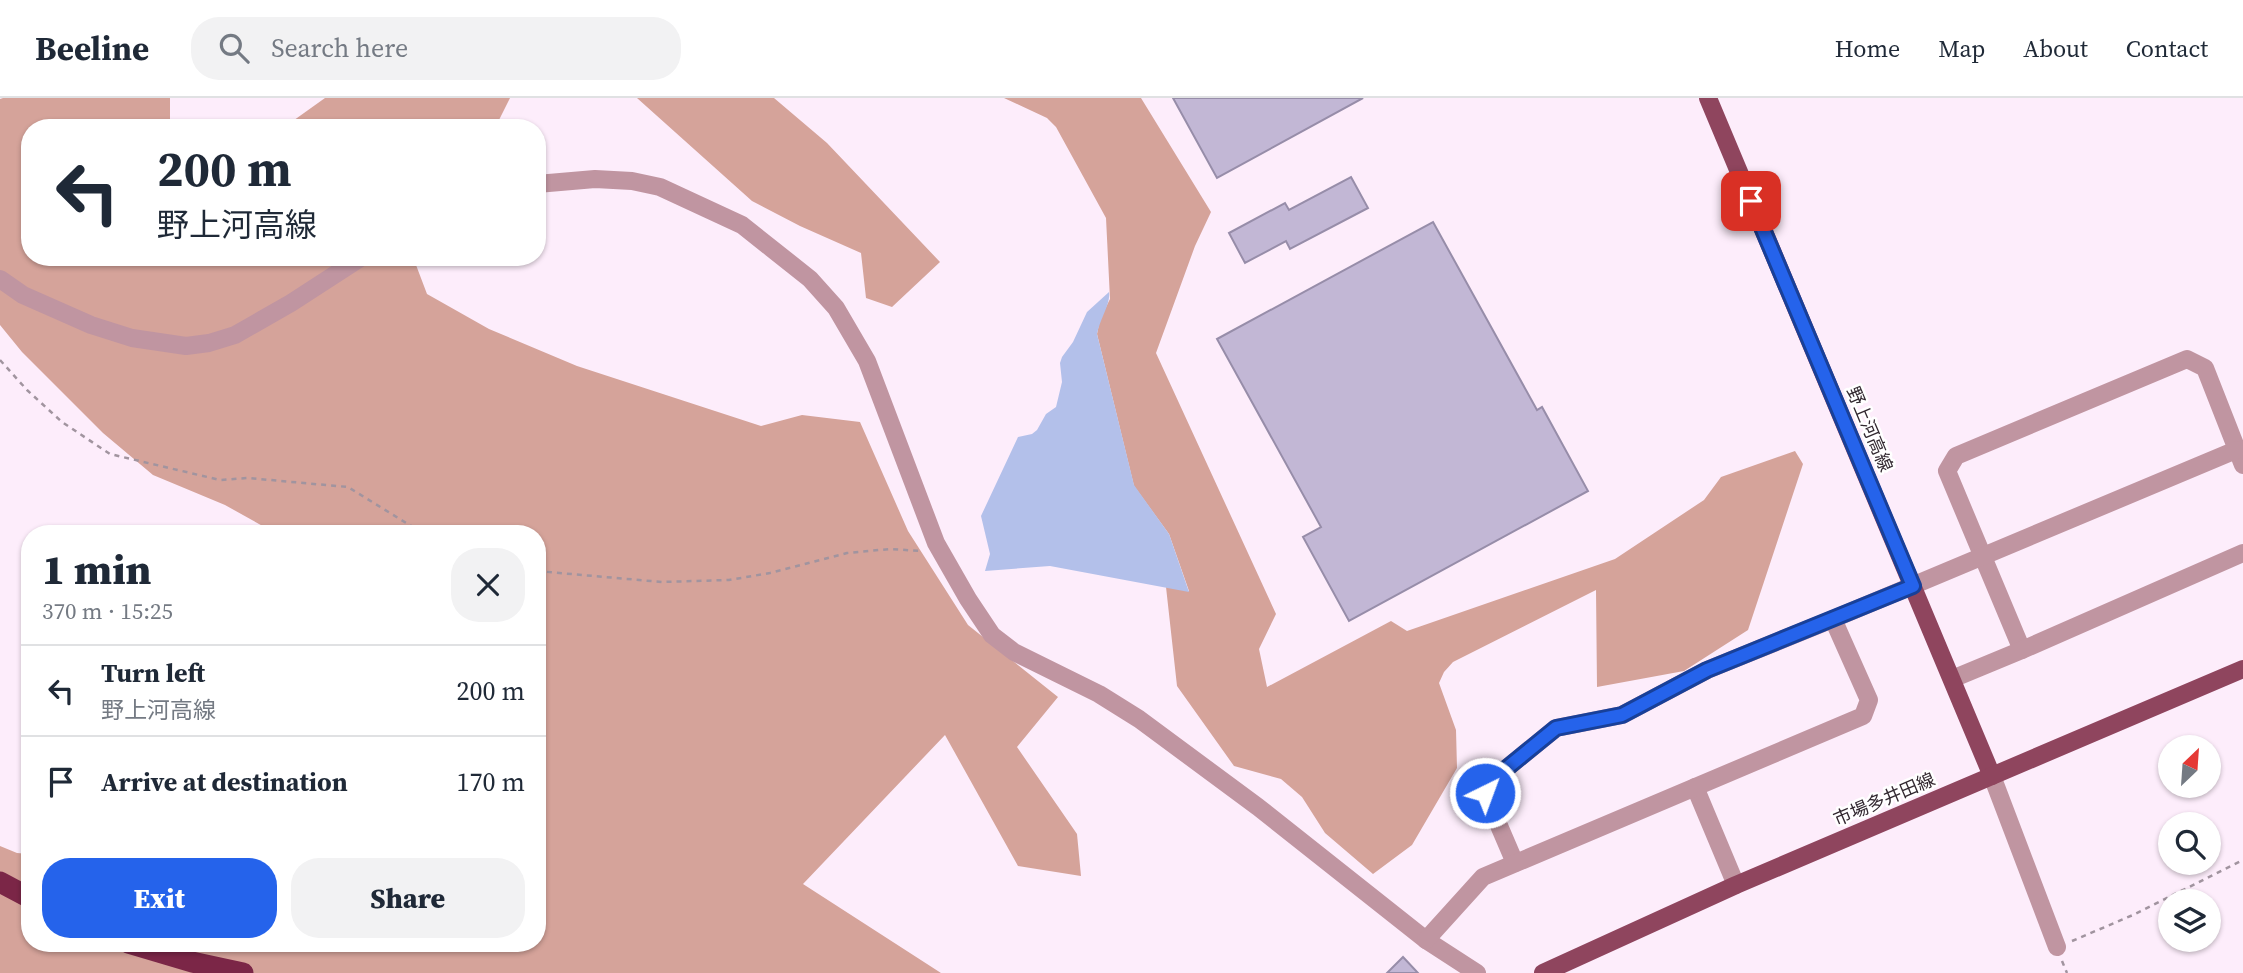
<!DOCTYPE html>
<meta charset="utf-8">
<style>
:root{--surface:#fff;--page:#f2f2f3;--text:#1f2937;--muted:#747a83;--line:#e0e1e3;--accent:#2563eb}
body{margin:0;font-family:"Source Serif 4","Noto Sans JP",serif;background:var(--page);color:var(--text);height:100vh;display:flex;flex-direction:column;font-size:26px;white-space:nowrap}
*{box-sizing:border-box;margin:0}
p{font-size:23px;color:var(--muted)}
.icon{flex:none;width:38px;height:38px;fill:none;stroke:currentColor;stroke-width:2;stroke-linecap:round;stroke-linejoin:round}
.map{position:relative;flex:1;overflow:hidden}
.side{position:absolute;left:21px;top:427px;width:525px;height:427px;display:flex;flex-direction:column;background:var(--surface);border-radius:28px;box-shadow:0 2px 5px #0004}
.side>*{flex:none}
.hud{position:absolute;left:21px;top:21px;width:525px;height:147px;border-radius:28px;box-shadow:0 2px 5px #0004;background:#fff;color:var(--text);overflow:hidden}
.needle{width:46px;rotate:25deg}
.buttons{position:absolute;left:2158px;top:637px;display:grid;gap:14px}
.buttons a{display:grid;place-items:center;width:63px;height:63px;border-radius:50%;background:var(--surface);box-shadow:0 2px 5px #0004;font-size:35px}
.pin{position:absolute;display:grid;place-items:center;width:60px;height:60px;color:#fff;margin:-30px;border-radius:14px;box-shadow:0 4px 10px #0006}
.me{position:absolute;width:77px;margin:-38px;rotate:42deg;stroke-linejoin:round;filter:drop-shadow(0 0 5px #0008)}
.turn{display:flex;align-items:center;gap:24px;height:147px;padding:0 21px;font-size:32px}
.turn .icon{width:91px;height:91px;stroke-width:2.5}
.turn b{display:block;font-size:49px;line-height:60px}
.round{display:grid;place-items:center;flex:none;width:74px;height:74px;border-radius:28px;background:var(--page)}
.headline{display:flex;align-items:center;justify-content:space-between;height:119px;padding:0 21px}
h1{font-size:42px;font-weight:800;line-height:52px}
.primary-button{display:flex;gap:14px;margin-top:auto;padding:14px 21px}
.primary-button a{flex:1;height:80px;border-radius:28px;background:var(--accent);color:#fff;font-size:28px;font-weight:800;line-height:80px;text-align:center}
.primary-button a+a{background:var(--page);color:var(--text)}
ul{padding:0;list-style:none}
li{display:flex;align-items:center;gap:21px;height:91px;padding:0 21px;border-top:2px solid var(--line)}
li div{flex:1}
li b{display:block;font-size:26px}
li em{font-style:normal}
header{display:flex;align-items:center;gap:42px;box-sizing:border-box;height:98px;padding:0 35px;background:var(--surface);border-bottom:2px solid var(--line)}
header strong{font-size:33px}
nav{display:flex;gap:38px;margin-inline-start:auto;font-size:24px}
.search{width:490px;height:63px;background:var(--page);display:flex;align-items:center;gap:18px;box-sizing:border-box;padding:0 24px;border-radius:28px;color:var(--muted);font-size:26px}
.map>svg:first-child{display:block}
.forest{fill:#d5a39a}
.water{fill:#b3c0ea}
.building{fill:#c2b7d5;stroke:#978da9;stroke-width:2}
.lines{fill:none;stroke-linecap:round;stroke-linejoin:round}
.path{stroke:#a1949f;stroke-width:2.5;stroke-dasharray:5 5;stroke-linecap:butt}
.minor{stroke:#c095a1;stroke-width:18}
.major{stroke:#8f455e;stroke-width:18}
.highway{stroke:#7b2647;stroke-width:21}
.route-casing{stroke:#184099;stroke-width:18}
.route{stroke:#2563eb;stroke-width:12}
.labels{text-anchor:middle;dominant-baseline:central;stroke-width:5;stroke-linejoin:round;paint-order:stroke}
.street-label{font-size:18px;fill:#322830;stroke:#fff}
</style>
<header>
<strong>Beeline</strong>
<div class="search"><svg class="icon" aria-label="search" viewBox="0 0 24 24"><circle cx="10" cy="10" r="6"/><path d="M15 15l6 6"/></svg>Search here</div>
<nav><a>Home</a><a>Map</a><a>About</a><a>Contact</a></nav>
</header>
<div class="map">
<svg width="2243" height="875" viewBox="0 0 2243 875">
<rect width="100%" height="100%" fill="#fdedfb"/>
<g class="forest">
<path d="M 3,0 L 170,0 L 170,30 L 30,30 L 30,159 L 413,159 L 427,196 L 489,231 L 577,268 L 761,328 L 802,317 L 860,324 L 908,433 L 968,527 L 1058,599 L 1017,649 L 1077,736 L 1081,778 L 1018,768 L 945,637 L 803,786 L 941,875 L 0,875 L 0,748 L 17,755 L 30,756 L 30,845 L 537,845 L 537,436 L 277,436 L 225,407 L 153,377 L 103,335 L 22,254 L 0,227 L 0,1 Z"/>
<path d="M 325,0 L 510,0 L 495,30 L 283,30 Z"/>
<path d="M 637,0 L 774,0 L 827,45 L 940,164 L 892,209 L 866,200 L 861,155 L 800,128 L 752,103 Z"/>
<path d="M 1004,0 L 1141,0 L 1211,114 L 1195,148 L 1156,255 L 1276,516 L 1259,551 L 1267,589 L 1391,523 L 1407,533 L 1615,461 L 1704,402 L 1721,379 L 1795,353 L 1803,366 L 1748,532 L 1684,573 L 1597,589 L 1596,492 L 1453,564 L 1444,574 L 1439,585 L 1456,632 L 1457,670 L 1412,747 L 1373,776 L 1325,735 L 1302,699 L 1281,681 L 1234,668 L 1177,588 L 1166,489 L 1189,493 L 1169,436 L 1134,388 L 1097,236 L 1100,221 L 1110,201 L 1106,120 L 1056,29 L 1047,20 Z"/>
</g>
<path class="water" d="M 1109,194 C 1111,205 1099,223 1097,236 L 1134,387 L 1169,436 L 1189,494 L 1050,468 L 985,473 L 990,456 L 981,418 L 1018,339 L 1032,336 L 1037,332 L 1046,316 L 1056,309 L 1062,284 L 1060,265 L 1062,259 L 1073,244 L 1087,214 Z"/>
<g class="building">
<path d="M 1173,0 L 1363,0 L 1217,80 Z"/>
<path d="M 1351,79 L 1368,110 L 1290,151 L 1286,143 L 1245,165 L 1229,135 L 1285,105 L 1289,112 Z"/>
<path d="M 1433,124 L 1537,312 L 1542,309 L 1588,393 L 1349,523 L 1303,439 L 1321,429 L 1217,241 Z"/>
<path d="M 1403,859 L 1418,875 L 1387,875 Z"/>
</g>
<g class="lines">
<g class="path">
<path d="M 0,262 L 27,292 L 62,324 L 110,356 L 220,382 L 248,380 L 348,389 L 424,436"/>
<path d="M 537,473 L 662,484 L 729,482 L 770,475 L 847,455 L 890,451 L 922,453"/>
<path d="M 2072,843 L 2133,817 L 2243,762"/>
<path d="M 2062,863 L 2067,875"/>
</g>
<g class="minor">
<path d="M 537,86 L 595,81 L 632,83 L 660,89 L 742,127 L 810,181 L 836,210 L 867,263 L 936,445 L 968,501 L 992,537 L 1014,554 L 1099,596 L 1139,621 L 1258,709 L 1426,842 L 1477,875"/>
<path d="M 0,181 L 23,197 L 91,227 L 132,240 L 186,248 L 209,245 L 235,237 L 291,205 L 362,159"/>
<path d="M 2022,552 L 1947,373 L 1956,358 L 2187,261 L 2205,270 L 2243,367"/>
<path d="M 1952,581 L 2022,552 L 2243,455"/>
<path d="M 1992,678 L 2057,849"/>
<path d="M 1695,689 L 1736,787"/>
<path d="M 1515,765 L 1485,695 L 1491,683 L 1556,630 L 1622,617 L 1707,572 L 1833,521 L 2236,352"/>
<path d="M 1426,842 L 1483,779 L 1863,618 L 1869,602 L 1833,521"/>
</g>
<g class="major">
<path d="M 1708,0 L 1992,678"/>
<path d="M 1543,875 L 1736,787 L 2243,571"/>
</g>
<g class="highway">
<path d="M 0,784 L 30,800"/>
<path d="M 128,845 L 192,864 L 243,875"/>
</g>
</g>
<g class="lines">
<g class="route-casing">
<path id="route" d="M 1485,695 L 1491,683 L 1556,630 L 1622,617 L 1707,572 L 1913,488 L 1751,103"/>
</g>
<use href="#route" class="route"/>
</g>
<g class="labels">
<g class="street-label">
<text transform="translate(1870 331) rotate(67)">野上河高線</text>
<text transform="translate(1884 701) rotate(-23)">市場多井田線</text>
</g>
</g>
</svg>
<div class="buttons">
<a><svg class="needle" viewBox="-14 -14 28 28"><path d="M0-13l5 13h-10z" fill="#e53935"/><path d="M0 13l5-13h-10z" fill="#747a83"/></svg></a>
<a><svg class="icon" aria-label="search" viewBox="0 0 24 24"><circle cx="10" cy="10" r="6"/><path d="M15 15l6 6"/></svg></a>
<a><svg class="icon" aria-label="layers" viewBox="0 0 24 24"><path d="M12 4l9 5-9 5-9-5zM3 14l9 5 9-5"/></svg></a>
</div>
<div class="pin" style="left:1751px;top:103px;background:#d93025"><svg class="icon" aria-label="arrive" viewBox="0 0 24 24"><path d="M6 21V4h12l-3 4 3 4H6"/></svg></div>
<svg class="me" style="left:1485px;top:695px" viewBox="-20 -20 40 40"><circle r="17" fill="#2563eb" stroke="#fff" stroke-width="3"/><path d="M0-11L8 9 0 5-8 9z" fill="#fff"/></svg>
<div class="hud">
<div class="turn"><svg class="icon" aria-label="left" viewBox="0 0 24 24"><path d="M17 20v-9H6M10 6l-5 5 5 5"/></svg><div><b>200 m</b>野上河高線</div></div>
</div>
<section class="side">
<div class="headline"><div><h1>1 min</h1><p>370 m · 15:25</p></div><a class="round"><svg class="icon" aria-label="close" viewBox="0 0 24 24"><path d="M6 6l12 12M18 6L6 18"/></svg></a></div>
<ul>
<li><svg class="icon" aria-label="left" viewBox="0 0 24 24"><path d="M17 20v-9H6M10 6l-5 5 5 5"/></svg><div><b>Turn left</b><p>野上河高線</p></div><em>200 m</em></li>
<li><svg class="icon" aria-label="arrive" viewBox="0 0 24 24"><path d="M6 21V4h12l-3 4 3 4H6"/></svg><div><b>Arrive at destination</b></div><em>170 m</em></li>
</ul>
<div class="primary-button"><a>Exit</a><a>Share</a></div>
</section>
</div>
